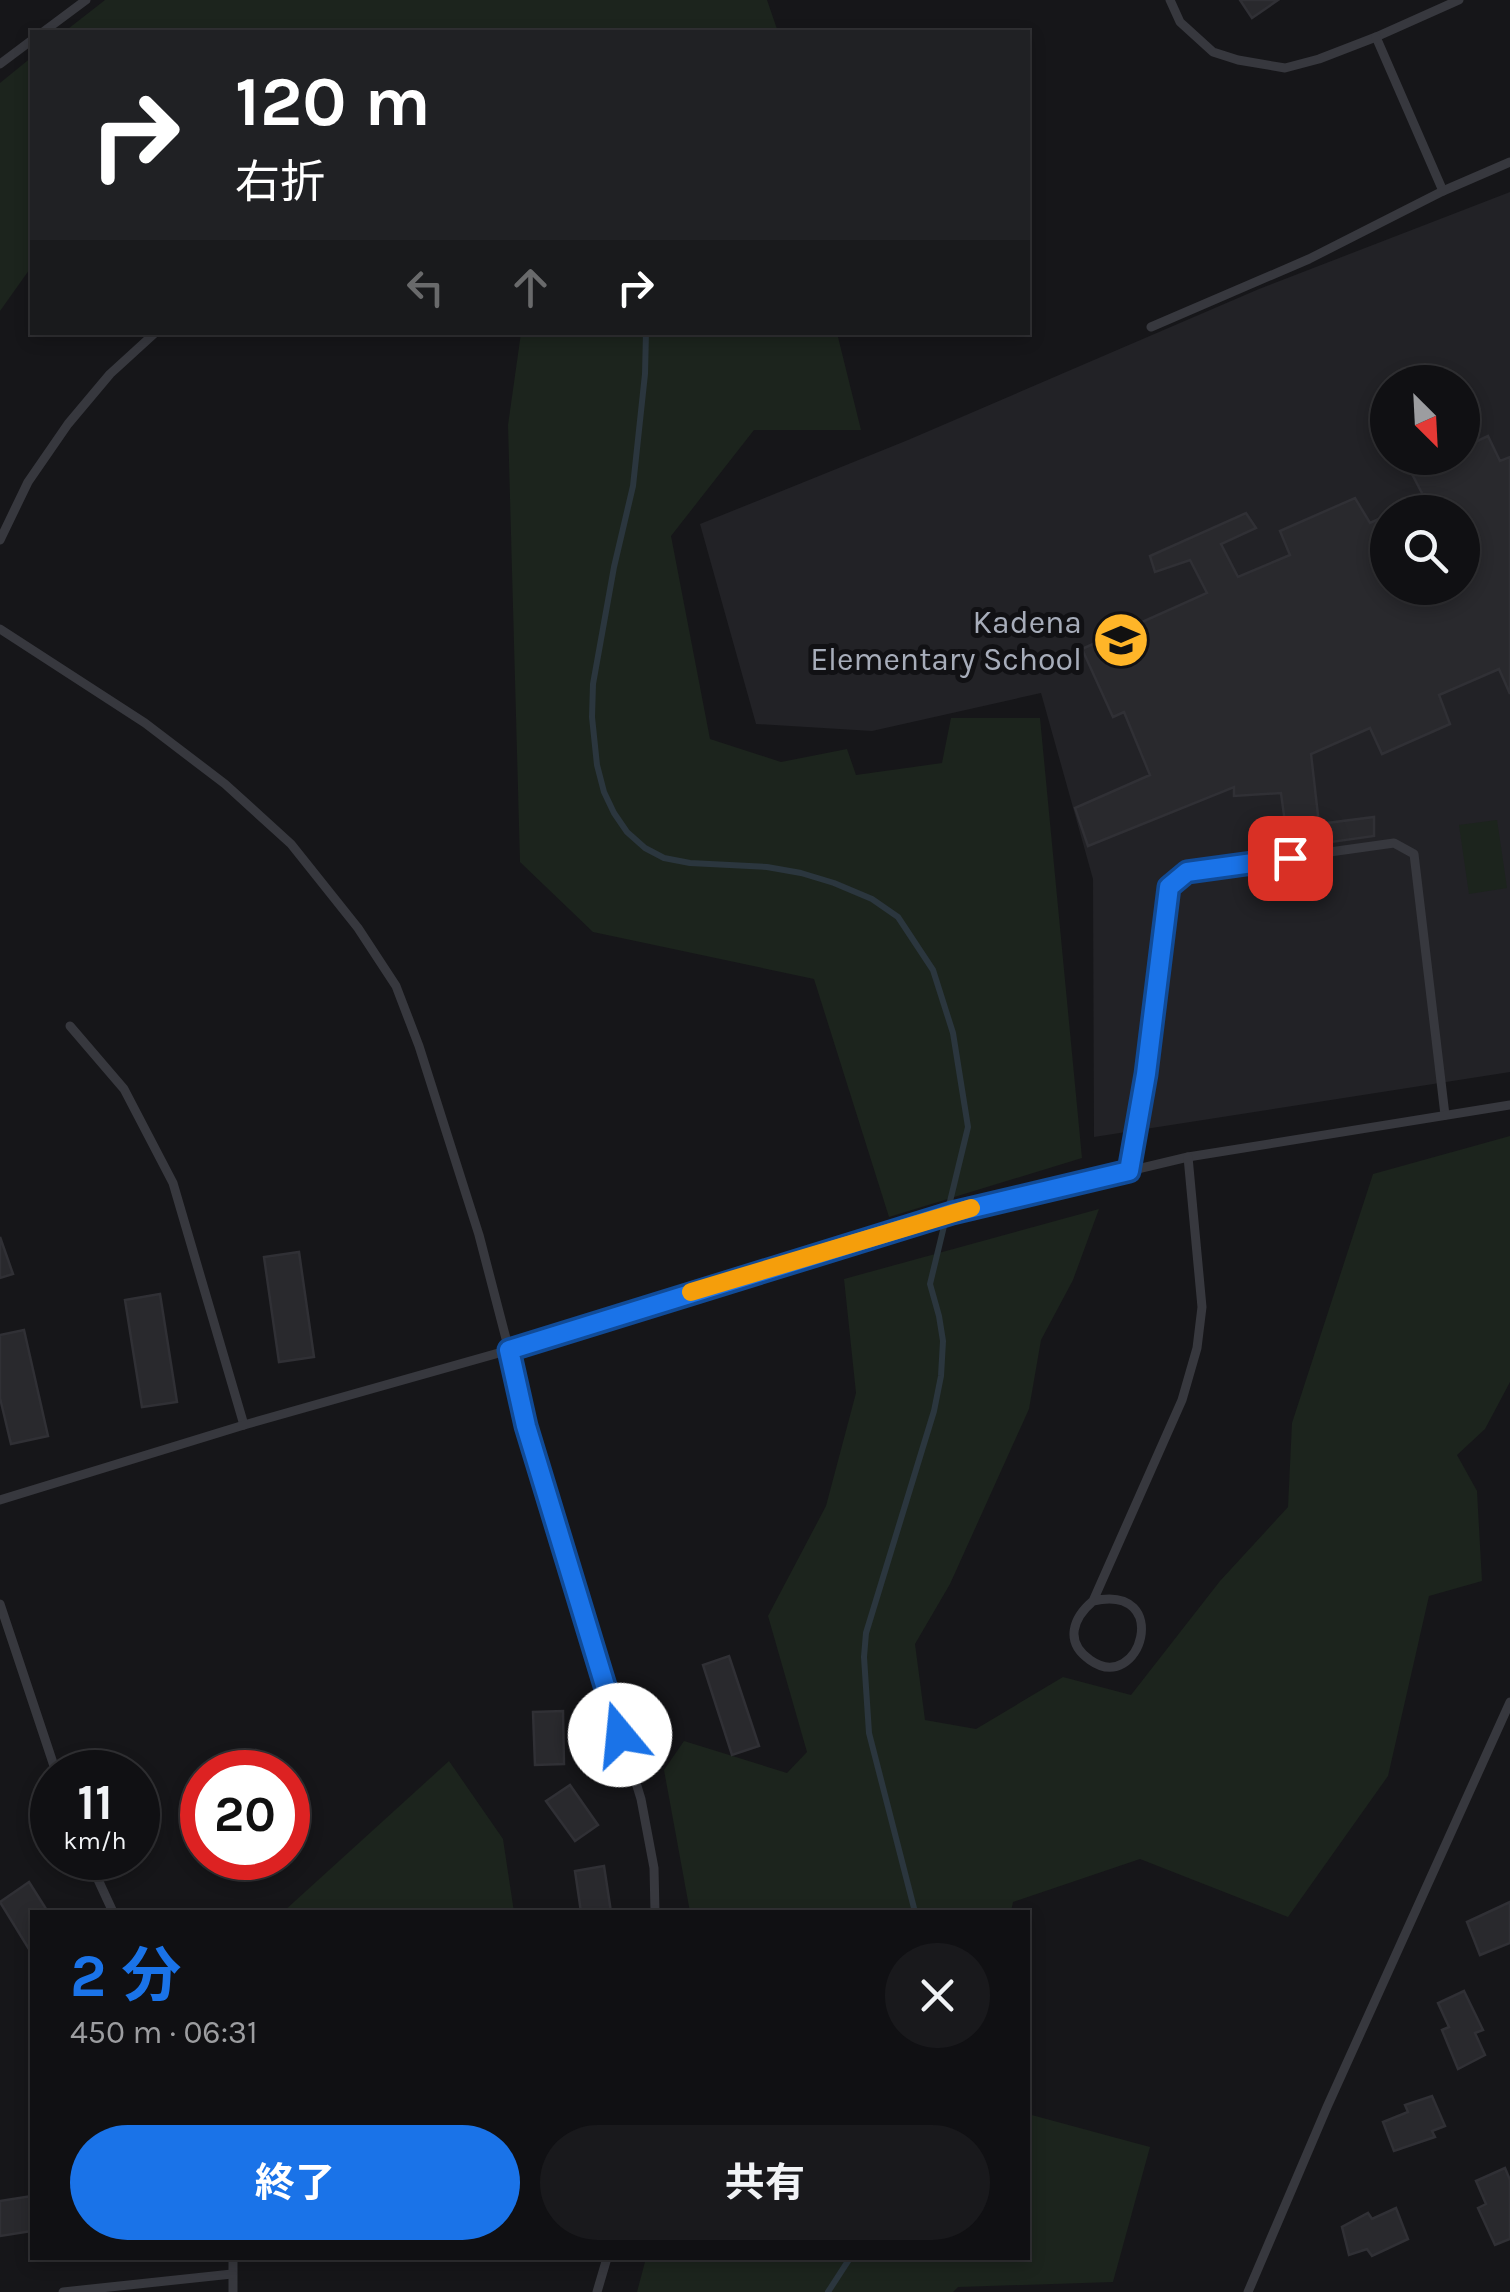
<!DOCTYPE html>
<html lang="ja">
<meta charset="utf-8">
<style>
:root{--surface:#101013;--page:#19191c;--text:#f1f3f6;--muted:#9c9da0;--line:#303033;--accent:#1a73e8}
body{margin:0;font-family:Karla,"Noto Sans JP",sans-serif;background:var(--page);color:var(--text);height:100vh;display:flex;flex-direction:column;font-size:38px;white-space:nowrap}
*{box-sizing:border-box;margin:0}
p{font-size:32px;color:var(--muted)}
.icon{flex:none;width:55px;height:55px;fill:none;stroke:currentColor;stroke-width:2;stroke-linecap:round;stroke-linejoin:round}
.map{position:relative;flex:1;overflow:hidden}
.side{position:absolute;left:30px;top:1910px;width:1000px;height:350px;display:flex;flex-direction:column;background:var(--surface);border-radius:0px;box-shadow:0 5px 15px #0003,0 0 0 2px var(--line)}
.side>*{flex:none}
.hud{position:absolute;left:30px;top:30px;width:1000px;height:305px;border-radius:0px;box-shadow:0 5px 15px #0003,0 0 0 2px var(--line);background:#202124;color:#fff;overflow:hidden}
.needle{width:65px;rotate:156deg}
.buttons{position:absolute;left:1370px;top:365px;display:grid;gap:20px}
.buttons a{display:grid;place-items:center;width:110px;height:110px;border-radius:50%;background:var(--surface);box-shadow:0 5px 15px #0003,0 0 0 2px var(--line);font-size:50px}
.speed{position:absolute;left:30px;top:1750px;display:flex;gap:20px;font-size:50px;font-weight:700;text-align:center}
.speed>*{display:grid;place-content:center;width:130px;height:130px;border-radius:50%;background:var(--surface);box-shadow:0 5px 15px #0003,0 0 0 2px var(--line);line-height:1}
.speed small{font-size:25px;font-weight:400}
.speed .limit{border:15px solid #d22;background:#fff;color:#111}
.pin{position:absolute;display:grid;place-items:center;width:85px;height:85px;color:#fff;margin:-42px;border-radius:20px;box-shadow:0 5px 15px #0006}
.me{position:absolute;width:110px;margin:-55px;rotate:343deg;stroke-linejoin:round;filter:drop-shadow(0 0 8px #0008)}
.turn{display:flex;align-items:center;gap:35px;height:210px;padding:0 40px;font-size:45px}
.turn .icon{width:130px;height:130px;stroke-width:2.5}
.turn b{display:block;font-size:70px;line-height:85px}
.lanes{display:flex;align-items:center;height:95px;padding:0 40px;background:#0003;justify-content:center;gap:50px;direction:ltr}
.lanes .off{opacity:.35}
.round{display:grid;place-items:center;flex:none;width:105px;height:105px;border-radius:52px;background:var(--page)}
.headline{display:flex;align-items:center;justify-content:space-between;height:170px;padding:0 40px}
h1{font-size:60px;font-weight:700;line-height:75px;color:var(--accent)}
.button{display:flex;gap:20px;margin-top:auto;padding:20px 40px}
.button a{flex:1;height:115px;border-radius:60px;background:var(--accent);color:#fff;font-size:40px;font-weight:700;line-height:115px;text-align:center}
.button a+a{background:var(--page);color:var(--text)}
.map>svg:first-child{display:block}
.built{fill:#222226;fill-rule:evenodd}
.green{fill:#1c241d}
.lines{fill:none;stroke-linecap:round;stroke-linejoin:round}
.stream{stroke:#2b363e;stroke-width:6}
.building{fill:#29292d;stroke:#303035;stroke-width:2.5}
.lane{stroke:#37383e;stroke-width:9}
.route-casing{stroke:#114b97;stroke-width:25}
.route{stroke:#1a73e8;stroke-width:18}
.slow{stroke:#f59e0b;stroke-width:18}
.labels{text-anchor:middle;dominant-baseline:central;stroke-width:10;stroke-linejoin:round;paint-order:stroke}
.poi-label{font-size:32px;fill:#a7adba;stroke:#111114;text-anchor:end}
</style>
<div class="map">
<svg width="1510" height="2292" viewBox="0 0 1510 2292">
<rect width="100%" height="100%" fill="#161619"/>
<path class="built" d="M 1510,192 L 1510,1072 L 1094,1137 L 1093,879 L 1041,693 L 872,731 L 756,724 L 700,524 L 908,440 L 1259,289 ZM 1388,382 L 1462,382 L 1462,458 L 1388,458 ZM 1388,512 L 1462,512 L 1462,588 L 1388,588 Z"/>
<g class="green">
<path d="M 105,0 L 767,0 L 778,32 L 64,32 Z"/>
<path d="M 32,57 L 32,266 L 0,311 L 0,83 Z"/>
<path d="M 521,333 L 837,333 L 861,430 L 754,430 L 671,536 L 710,739 L 781,762 L 847,749 L 856,775 L 942,763 L 951,718 L 1040,718 L 1082,1158 L 889,1217 L 814,979 L 593,932 L 520,862 L 508,425 Z"/>
<path d="M 1497,820 L 1507,888 L 1469,894 L 1459,825 Z"/>
<path d="M 1510,1136 L 1510,1382 L 1485,1429 L 1457,1455 L 1477,1491 L 1482,1581 L 1429,1596 L 1388,1776 L 1288,1917 L 1140,1859 L 1013,1902 L 1011,1912 L 690,1912 L 664,1770 L 684,1741 L 787,1773 L 807,1752 L 768,1616 L 826,1506 L 856,1393 L 844,1279 L 1099,1209 L 1073,1280 L 1041,1340 L 1029,1409 L 950,1584 L 915,1644 L 925,1720 L 976,1729 L 1063,1677 L 1131,1695 L 1220,1581 L 1288,1507 L 1292,1423 L 1373,1174 Z"/>
<path d="M 449,1761 L 503,1839 L 514,1912 L 283,1912 Z"/>
<path d="M 1028,2114 L 1150,2147 L 1113,2282 L 958,2287 L 953,2292 L 637,2292 L 646,2258 L 1028,2258 Z"/>
</g>
<g class="lines">
<g class="stream">
<path d="M 646,332 L 645,374 L 633,486 L 614,567 L 593,684 L 592,717 L 597,765 L 604,792 L 614,813 L 627,832 L 645,848 L 664,858 L 690,863 L 767,867 L 801,873 L 834,883 L 872,899 L 898,917 L 933,970 L 953,1033 L 968,1127 L 930,1284 L 939,1316 L 943,1341 L 941,1376 L 934,1411 L 866,1633 L 864,1657 L 869,1733 L 915,1912"/>
<path d="M 828,2292 L 850,2258"/>
</g>
</g>
<g class="building">
<path d="M 1240,0 L 1278,0 L 1252,18 Z"/>
<path d="M 1488,436 L 1500,461 L 1510,457 L 1510,694 L 1499,669 L 1439,695 L 1450,724 L 1382,754 L 1370,728 L 1311,754 L 1319,824 L 1374,817 L 1374,836 L 1252,853 L 1250,833 L 1286,830 L 1281,793 L 1234,796 L 1234,787 L 1088,846 L 1075,808 L 1150,775 L 1124,712 L 1113,717 L 1082,649 L 1207,593 L 1190,560 L 1155,572 L 1150,556 L 1246,513 L 1256,528 L 1221,544 L 1238,577 L 1290,555 L 1280,531 L 1355,498 L 1370,523 L 1388,515 L 1388,588 L 1462,588 L 1462,512 L 1392,512 L 1424,497 L 1411,472 L 1442,458 L 1462,458 L 1462,448 Z"/>
<path d="M 0,1237 L 13,1274 L 0,1278 Z"/>
<path d="M 299,1252 L 314,1357 L 279,1362 L 264,1257 Z"/>
<path d="M 160,1294 L 177,1402 L 142,1407 L 125,1300 Z"/>
<path d="M 24,1330 L 48,1436 L 11,1444 L 0,1398 L 0,1335 Z"/>
<path d="M 729,1656 L 759,1746 L 732,1755 L 703,1665 Z"/>
<path d="M 563,1711 L 564,1764 L 535,1765 L 533,1712 Z"/>
<path d="M 570,1785 L 598,1825 L 575,1841 L 546,1801 Z"/>
<path d="M 604,1866 L 611,1912 L 581,1912 L 575,1871 Z"/>
<path d="M 29,1882 L 48,1912 L 32,1912 L 32,1954 L 0,1902 Z"/>
<path d="M 1510,1902 L 1510,1943 L 1480,1955 L 1467,1922 Z"/>
<path d="M 1464,1991 L 1483,2030 L 1475,2033 L 1485,2055 L 1458,2069 L 1442,2030 L 1449,2027 L 1438,2003 Z"/>
<path d="M 1432,2096 L 1445,2126 L 1432,2131 L 1435,2137 L 1394,2151 L 1383,2122 L 1408,2112 L 1405,2105 Z"/>
<path d="M 1505,2168 L 1510,2180 L 1510,2239 L 1495,2245 L 1478,2208 L 1486,2204 L 1476,2181 Z"/>
<path d="M 32,2196 L 32,2231 L 0,2236 L 0,2201 Z"/>
<path d="M 1396,2208 L 1408,2239 L 1372,2256 L 1367,2249 L 1349,2255 L 1342,2227 L 1368,2213 L 1372,2219 Z"/>
</g>
<g class="lines">
<g class="lane">
<path d="M 1170,0 L 1180,22 L 1213,52 L 1238,60 L 1285,68 L 1319,59 L 1376,37 L 1459,0"/>
<path d="M 43,32 L 86,0"/>
<path d="M 1376,37 L 1443,191"/>
<path d="M 0,64 L 32,40"/>
<path d="M 1151,327 L 1309,259 L 1443,191 L 1510,162"/>
<path d="M 0,540 L 28,482 L 68,424 L 110,374 L 156,332"/>
<path d="M 0,629 L 145,723 L 225,784 L 291,844 L 358,928 L 396,986 L 419,1046 L 479,1235 L 509,1350 L 526,1426 L 641,1799 L 654,1868 L 655,1912"/>
<path d="M 70,1026 L 124,1089 L 173,1183 L 244,1425"/>
<path d="M 1129,1171 L 1146,1074 L 1169,887 L 1187,872 L 1394,843 L 1414,854 L 1445,1115"/>
<path d="M 0,1500 L 244,1425 L 509,1350 L 952,1213 L 1188,1157 L 1510,1105"/>
<path d="M 1093,1601 C 1173,1583 1141,1696 1090,1660 C 1064,1642 1073,1618 1093,1601 L 1182,1400 L 1197,1348 L 1202,1307 L 1188,1157"/>
<path d="M 0,1604 L 56,1772"/>
<path d="M 88,1858 L 113,1912"/>
<path d="M 233,2258 L 233,2292"/>
<path d="M 63,2292 L 232,2274"/>
<path d="M 597,2292 L 607,2258"/>
<path d="M 1248,2292 L 1327,2107 L 1510,1702"/>
</g>
</g>
<g class="lines">
<g class="route-casing">
<path id="route" d="M 620,1735 L 526,1426 L 509,1350 L 952,1213 L 1129,1171 L 1146,1074 L 1169,887 L 1187,872 L 1290,858"/>
</g>
<use href="#route" class="route"/>
<path class="slow" d="M 691,1292 L 971,1208"/>
</g>
<defs>
<g id="school-disc" transform="scale(2.875)"><circle r="9.5" fill="#ffb528" stroke="#111114"/><path d="M0-5L7-2L0 1L-7-2ZM-4 1L0 2.5L4 1V4Q0 6-4 4Z" fill="#111"/></g>
</defs>
<g fill-rule="evenodd">
<use href="#school-disc" x="1121" y="640"/>
</g>
<g class="labels">
<g class="poi-label">
<text x="1082" y="622">Kadena<tspan x="1082" dy="37">Elementary School</tspan></text>
</g>
</g>
</svg>
<div class="buttons">
<a><svg class="needle" viewBox="-14 -14 28 28"><path d="M0-13l5 13h-10z" fill="#e53935"/><path d="M0 13l5-13h-10z" fill="#9c9da0"/></svg></a>
<a><svg class="icon" aria-label="search" viewBox="0 0 24 24"><circle cx="10" cy="10" r="6"/><path d="M15 15l6 6"/></svg></a>
</div>
<div class="speed"><div>11<small>km/h</small></div><div class="limit">20</div></div>
<div class="pin" style="left:1290px;top:858px;background:#d93025"><svg class="icon" aria-label="arrive" viewBox="0 0 24 24"><path d="M6 21V4h12l-3 4 3 4H6"/></svg></div>
<svg class="me" style="left:620px;top:1735px" viewBox="-20 -20 40 40"><circle r="19" fill="#fff"/><path d="M0-13L10 11 0 6-10 11z" fill="#1a73e8"/></svg>
<div class="hud">
<div class="turn"><svg class="icon" aria-label="right" viewBox="0 0 24 24"><path d="M7 20v-9h11M14 6l5 5-5 5"/></svg><div><b>120 m</b>右折</div></div>
<div class="lanes"><svg class="icon off" aria-label="left" viewBox="0 0 24 24"><path d="M17 20v-9H6M10 6l-5 5 5 5"/></svg><svg class="icon off" aria-label="ahead" viewBox="0 0 24 24"><path d="M12 20V5M6 11l6-6 6 6"/></svg><svg class="icon" aria-label="right" viewBox="0 0 24 24"><path d="M7 20v-9h11M14 6l5 5-5 5"/></svg></div>
</div>
<section class="side">
<div class="headline"><div><h1>2 分</h1><p>450 m · 06:31</p></div><a class="round"><svg class="icon" aria-label="close" viewBox="0 0 24 24"><path d="M6 6l12 12M18 6L6 18"/></svg></a></div>
<div class="button"><a>終了</a><a>共有</a></div>
</section>
</div>
